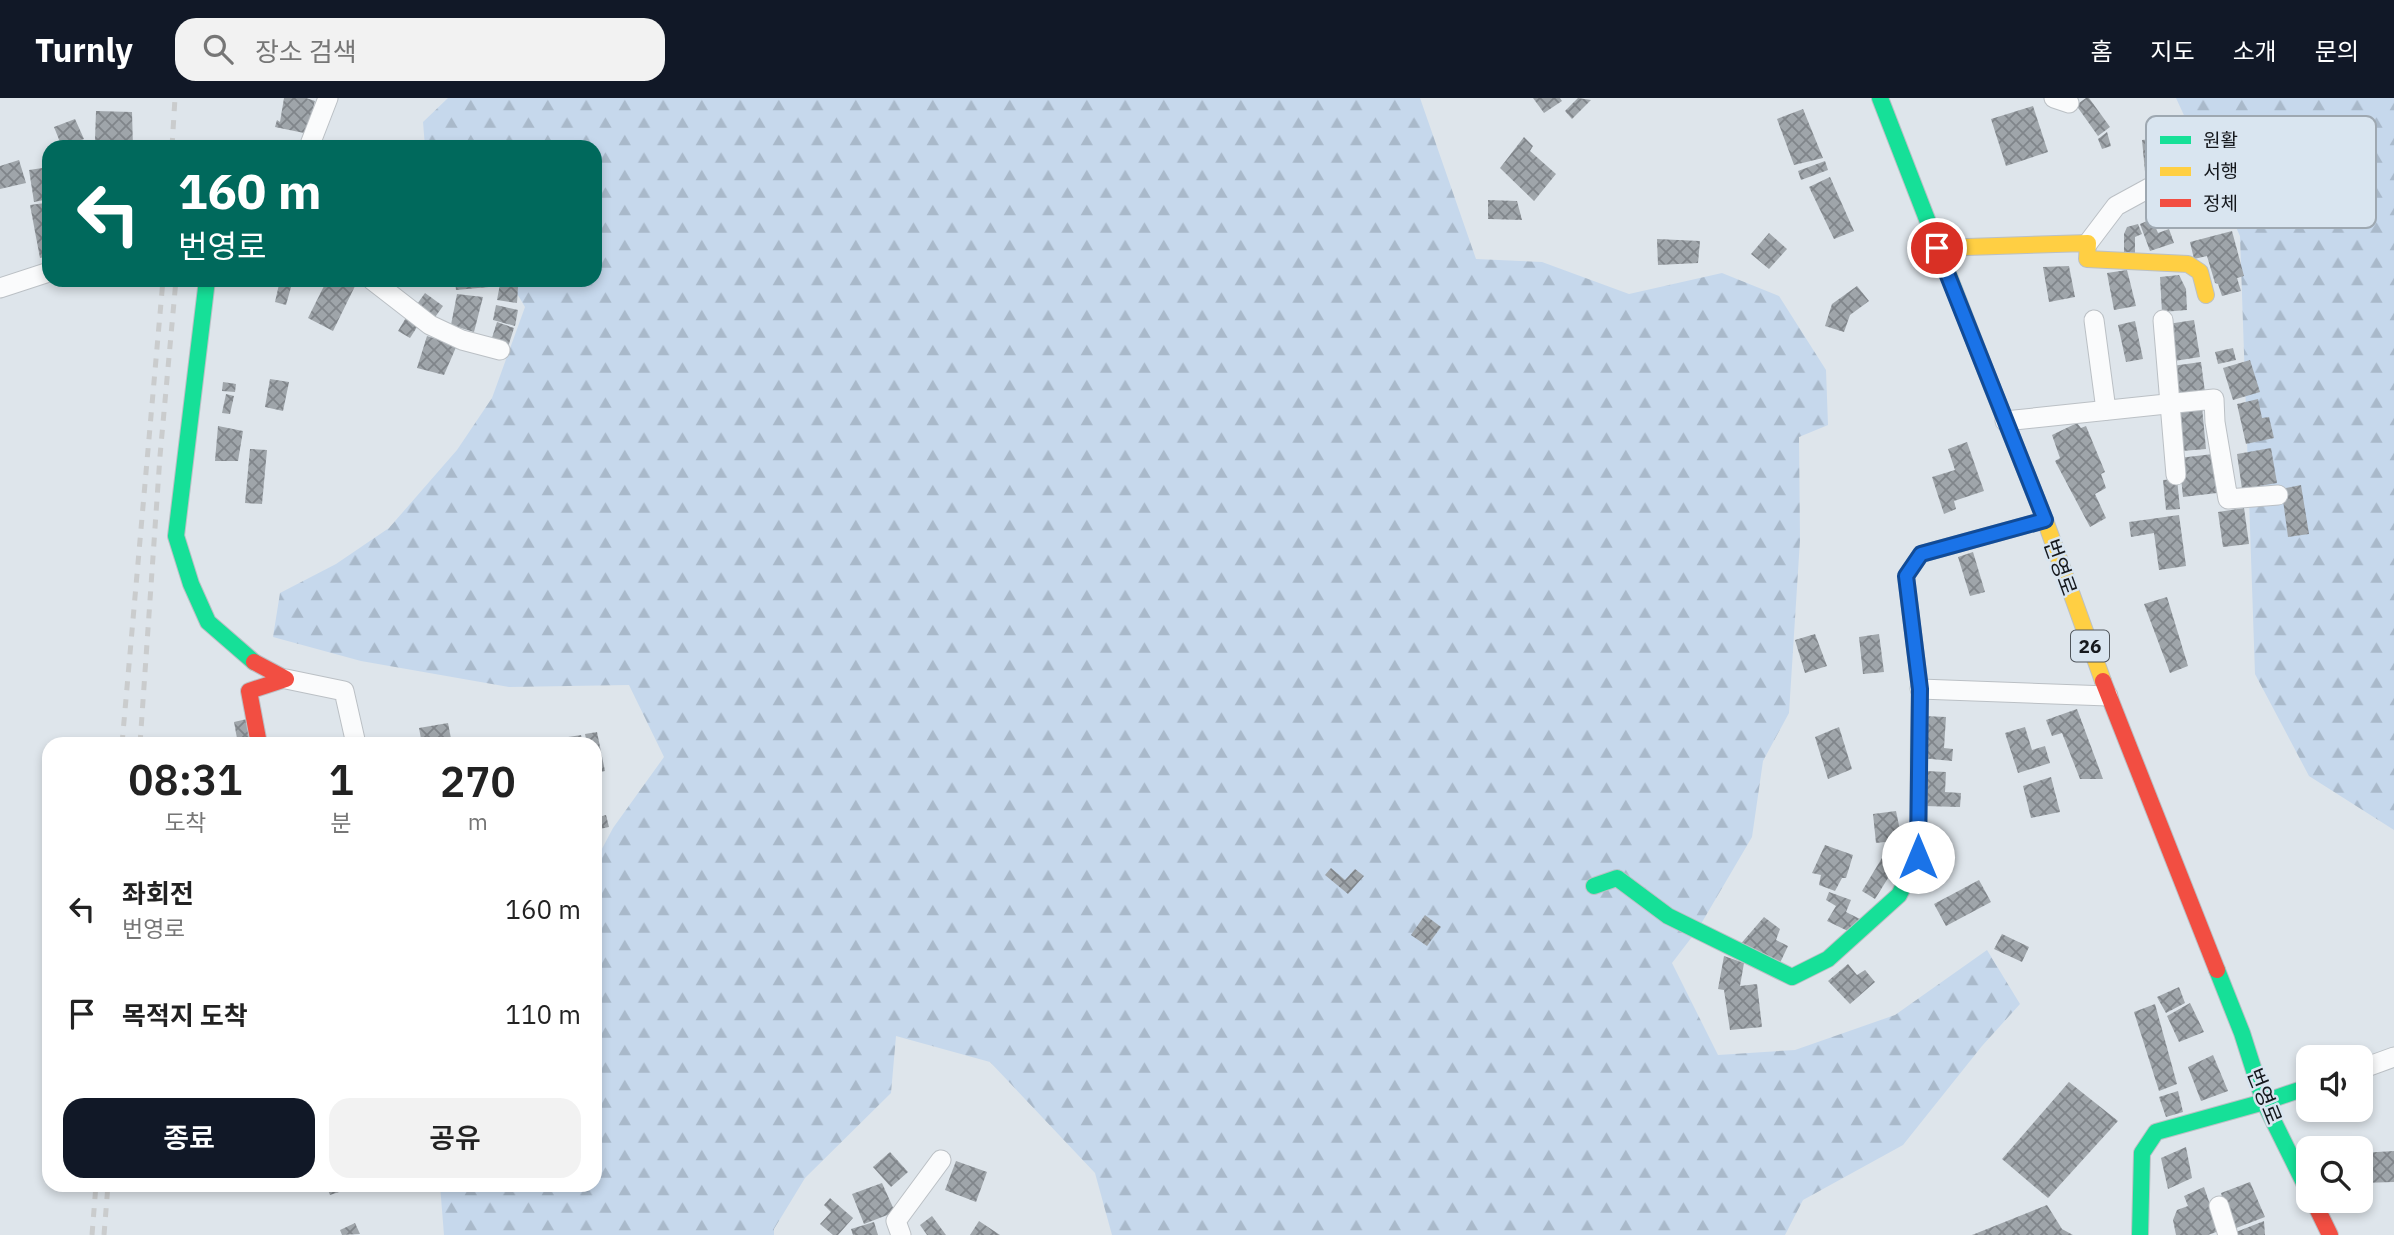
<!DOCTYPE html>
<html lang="ko">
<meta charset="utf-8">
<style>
:root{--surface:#fff;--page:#f2f2f2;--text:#222;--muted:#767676;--accent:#111827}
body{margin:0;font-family:"IBM Plex Sans","Noto Sans KR",sans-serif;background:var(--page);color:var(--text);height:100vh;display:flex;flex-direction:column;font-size:26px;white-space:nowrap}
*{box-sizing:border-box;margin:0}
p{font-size:23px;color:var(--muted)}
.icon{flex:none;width:38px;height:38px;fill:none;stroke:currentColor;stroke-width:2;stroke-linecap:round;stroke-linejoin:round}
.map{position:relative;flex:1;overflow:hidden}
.panel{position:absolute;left:42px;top:639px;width:560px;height:455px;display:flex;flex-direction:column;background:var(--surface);border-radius:21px;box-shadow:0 4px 10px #0003}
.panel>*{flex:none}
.banner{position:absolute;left:42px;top:42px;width:560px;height:147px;border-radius:21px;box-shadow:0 4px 10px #0003;background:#00695c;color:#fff;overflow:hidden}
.controls{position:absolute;left:2296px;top:947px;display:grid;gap:14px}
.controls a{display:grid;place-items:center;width:77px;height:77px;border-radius:14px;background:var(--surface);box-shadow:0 4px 10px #0003;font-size:35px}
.pin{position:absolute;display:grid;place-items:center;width:60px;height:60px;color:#fff;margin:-30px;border:4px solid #fff;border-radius:50%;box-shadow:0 2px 7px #0007}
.me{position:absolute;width:77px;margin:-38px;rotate:0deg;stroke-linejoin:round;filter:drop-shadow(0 0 5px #0008)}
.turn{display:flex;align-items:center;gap:24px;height:147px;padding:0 21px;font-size:32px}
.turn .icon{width:91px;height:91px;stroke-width:2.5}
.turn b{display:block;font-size:49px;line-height:60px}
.eta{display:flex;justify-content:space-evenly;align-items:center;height:119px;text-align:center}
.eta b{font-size:42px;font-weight:600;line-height:49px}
.cta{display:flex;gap:14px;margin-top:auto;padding:14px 21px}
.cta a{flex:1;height:80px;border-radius:21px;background:var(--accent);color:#fff;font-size:28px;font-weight:600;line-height:80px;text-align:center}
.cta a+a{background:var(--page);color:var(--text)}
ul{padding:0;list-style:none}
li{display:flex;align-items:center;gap:21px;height:105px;padding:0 21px}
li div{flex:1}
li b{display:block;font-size:26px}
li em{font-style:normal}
header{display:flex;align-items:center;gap:42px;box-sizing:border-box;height:98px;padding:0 35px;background:var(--accent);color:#fff}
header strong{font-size:33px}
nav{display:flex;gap:38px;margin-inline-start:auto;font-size:24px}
.search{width:490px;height:63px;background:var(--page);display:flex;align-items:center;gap:18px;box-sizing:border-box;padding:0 24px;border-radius:21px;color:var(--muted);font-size:26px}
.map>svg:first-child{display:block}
.forest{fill:url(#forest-firs)}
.building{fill:url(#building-cross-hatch)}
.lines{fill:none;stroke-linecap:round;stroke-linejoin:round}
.street-casing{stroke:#bbc0c5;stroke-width:21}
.fast-casing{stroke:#bbc0c5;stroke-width:18}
.slow-casing{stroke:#bbc0c5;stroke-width:18}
.jam-casing{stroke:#bbc0c5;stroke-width:18}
.street{stroke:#fafbfc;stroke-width:19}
.fast{stroke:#16e098;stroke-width:16}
.slow{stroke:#ffcf43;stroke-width:16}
.jam{stroke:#f24e42;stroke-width:16}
.rail{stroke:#cacccd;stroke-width:5;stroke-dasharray:9 9;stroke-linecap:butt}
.route-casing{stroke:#114b97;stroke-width:18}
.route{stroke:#1a73e8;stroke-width:12}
.labels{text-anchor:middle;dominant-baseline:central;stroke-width:5;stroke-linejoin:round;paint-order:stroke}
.shield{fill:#d9e5f0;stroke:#50565c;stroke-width:2}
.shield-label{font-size:19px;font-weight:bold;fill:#15181d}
.street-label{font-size:21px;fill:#15181d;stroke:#d9e5f0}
.key{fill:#d9e5f0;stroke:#9ea8b1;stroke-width:2}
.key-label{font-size:19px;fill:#15181d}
</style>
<header>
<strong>Turnly</strong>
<div class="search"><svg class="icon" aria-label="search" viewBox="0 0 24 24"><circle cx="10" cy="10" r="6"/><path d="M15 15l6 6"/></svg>장소 검색</div>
<nav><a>홈</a><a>지도</a><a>소개</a><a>문의</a></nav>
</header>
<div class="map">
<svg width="2394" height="1137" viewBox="0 0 2394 1137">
<defs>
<pattern id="forest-firs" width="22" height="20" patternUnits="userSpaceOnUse" patternTransform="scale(1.75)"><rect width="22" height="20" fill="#c6d8ec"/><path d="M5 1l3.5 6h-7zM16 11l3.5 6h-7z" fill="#a9b9ca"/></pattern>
<pattern id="building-cross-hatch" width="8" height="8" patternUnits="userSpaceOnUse" patternTransform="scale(1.75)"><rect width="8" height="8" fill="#9fa5aa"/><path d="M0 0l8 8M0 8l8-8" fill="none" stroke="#80858a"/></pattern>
</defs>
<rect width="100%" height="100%" fill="#dee5eb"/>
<g class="forest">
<path d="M 448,0 L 1420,0 L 1476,161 L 1542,164 L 1629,196 L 1722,175 L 1779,198 L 1826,272 L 1828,327 L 1799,339 L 1800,442 L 1789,615 L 1763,663 L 1752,739 L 1698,831 L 1672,865 L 1718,957 L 1795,952 L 1895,917 L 1987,852 L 2020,906 L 1982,948 L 1903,1047 L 1803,1102 L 1785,1137 L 1112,1137 L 1095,1075 L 990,964 L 896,938 L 891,995 L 805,1080 L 774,1131 L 774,1137 L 444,1137 L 440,1087 L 595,1087 L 595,764 L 613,730 L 664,659 L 629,587 L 509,589 L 361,563 L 273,539 L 280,495 L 336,466 L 389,430 L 457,352 L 492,300 L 525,209 L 509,182 L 595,182 L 595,49 L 425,49 L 423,24 Z"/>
<path d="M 2176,0 L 2394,0 L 2394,732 L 2309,678 L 2255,576 L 2240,138 Z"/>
</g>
<g class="building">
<path d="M 284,0 L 306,0 L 315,3 L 307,33 L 304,35 L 275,29 L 277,22 L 280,24 Z"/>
<path d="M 1533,0 L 1560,0 L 1562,3 L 1544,15 Z"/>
<path d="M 1578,0 L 1591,2 L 1572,21 L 1565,13 Z"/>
<path d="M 2086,0 L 2089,0 L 2110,29 L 2098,38 L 2076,7 Z"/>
<path d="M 2033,8 L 2048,54 L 2006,68 L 1991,21 Z"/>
<path d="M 1803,11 L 1823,60 L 1794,67 L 1777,21 Z"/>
<path d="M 96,13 L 132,14 L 133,49 L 111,49 L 111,43 L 95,42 Z"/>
<path d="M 75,21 L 84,41 L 62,49 L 54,29 Z"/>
<path d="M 2107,34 L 2111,48 L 2102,51 L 2098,41 Z"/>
<path d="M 1524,39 L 1533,48 L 1530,53 L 1556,76 L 1534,103 L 1500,70 Z"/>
<path d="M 2164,40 L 2168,82 L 2146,84 L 2142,42 Z"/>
<path d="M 19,62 L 26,85 L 0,91 L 0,68 Z"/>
<path d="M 1825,63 L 1828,72 L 1801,82 L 1798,73 Z"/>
<path d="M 49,69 L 49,101 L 34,104 L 29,72 Z"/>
<path d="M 1830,79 L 1854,133 L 1834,141 L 1809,89 Z"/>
<path d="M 1488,102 L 1517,103 L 1522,122 L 1488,121 Z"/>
<path d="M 45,105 L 49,129 L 49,158 L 40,160 L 30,107 Z"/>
<path d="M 2152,121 L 2158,135 L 2169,131 L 2174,145 L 2150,153 L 2140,126 Z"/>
<path d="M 2138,126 L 2142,136 L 2135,139 L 2135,157 L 2124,158 L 2124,136 L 2127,129 Z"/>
<path d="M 2232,133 L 2244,178 L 2237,180 L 2241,193 L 2222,198 L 2218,186 L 2215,185 L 2207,158 L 2194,161 L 2190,144 Z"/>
<path d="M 1769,135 L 1787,151 L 1769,171 L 1751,156 Z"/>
<path d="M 1657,141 L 1700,143 L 1698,165 L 1658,167 Z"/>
<path d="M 2069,168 L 2075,199 L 2049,204 L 2043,169 Z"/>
<path d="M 2127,172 L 2136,208 L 2114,212 L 2107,175 Z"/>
<path d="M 2179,177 L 2186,191 L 2187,212 L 2162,214 L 2160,179 Z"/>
<path d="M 280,182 L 293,182 L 286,207 L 275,204 Z"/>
<path d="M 327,182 L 358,182 L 333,233 L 308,220 Z"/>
<path d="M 455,182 L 487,182 L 489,189 L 456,192 Z"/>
<path d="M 500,186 L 518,189 L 517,205 L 497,202 Z"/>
<path d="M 1857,188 L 1869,203 L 1850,217 L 1844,234 L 1825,228 L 1832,206 Z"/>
<path d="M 425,195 L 443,208 L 433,222 L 415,209 Z"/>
<path d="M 457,196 L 483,199 L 474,234 L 451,227 Z"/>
<path d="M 496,207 L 518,212 L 515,228 L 493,222 Z"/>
<path d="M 407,218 L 419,226 L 410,240 L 398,233 Z"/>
<path d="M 2194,222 L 2200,259 L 2174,263 L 2168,226 Z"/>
<path d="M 2135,223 L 2143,261 L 2126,264 L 2118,227 Z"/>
<path d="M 497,224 L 514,230 L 508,249 L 491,243 Z"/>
<path d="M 427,238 L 457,247 L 444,277 L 417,270 Z"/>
<path d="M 2233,250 L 2236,262 L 2218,266 L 2215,254 Z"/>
<path d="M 2250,262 L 2260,294 L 2233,302 L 2223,270 Z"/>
<path d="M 2201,264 L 2205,294 L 2176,299 L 2172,268 Z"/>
<path d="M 270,281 L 289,284 L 283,313 L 265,309 Z"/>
<path d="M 223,284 L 236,286 L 235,294 L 222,293 Z"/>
<path d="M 226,296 L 234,298 L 230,316 L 222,315 Z"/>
<path d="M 2258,301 L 2262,320 L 2269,319 L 2274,340 L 2246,346 L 2237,306 Z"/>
<path d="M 2202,309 L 2206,351 L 2182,353 L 2178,311 Z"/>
<path d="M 2077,325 L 2081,330 L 2086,328 L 2105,374 L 2101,376 L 2106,390 L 2095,396 L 2106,420 L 2090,429 L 2055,363 L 2060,360 L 2052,337 Z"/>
<path d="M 218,328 L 243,333 L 238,363 L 215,363 Z"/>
<path d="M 1967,344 L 1984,393 L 1954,403 L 1956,411 L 1944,416 L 1932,379 L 1955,372 L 1948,351 Z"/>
<path d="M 2271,350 L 2277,385 L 2242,391 L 2237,356 Z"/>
<path d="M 250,351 L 267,352 L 262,406 L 245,405 Z"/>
<path d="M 2213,356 L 2217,395 L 2183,399 L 2179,360 Z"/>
<path d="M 2177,381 L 2180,411 L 2166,412 L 2163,382 Z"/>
<path d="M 2301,387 L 2309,436 L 2288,439 L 2282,395 L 2286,395 L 2286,390 Z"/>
<path d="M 2244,410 L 2249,446 L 2223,449 L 2218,414 Z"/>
<path d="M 2179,417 L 2186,468 L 2159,472 L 2154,435 L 2131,439 L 2129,424 Z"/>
<path d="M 1973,454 L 1985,494 L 1970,498 L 1958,459 Z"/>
<path d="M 2167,499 L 2188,568 L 2170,575 L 2144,506 Z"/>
<path d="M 1815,536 L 1827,568 L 1805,575 L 1795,542 Z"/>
<path d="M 1879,536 L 1884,574 L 1863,576 L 1859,539 Z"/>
<path d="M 2077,611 L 2103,681 L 2080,681 L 2062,635 L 2052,638 L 2046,622 Z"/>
<path d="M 1924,618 L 1946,619 L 1944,650 L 1953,651 L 1952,663 L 1921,660 Z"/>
<path d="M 247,621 L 252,646 L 238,646 L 234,624 Z"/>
<path d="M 448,625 L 452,646 L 422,646 L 419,630 Z"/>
<path d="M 1839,629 L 1852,671 L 1828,681 L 1815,639 Z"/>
<path d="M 2025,629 L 2032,652 L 2045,648 L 2050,665 L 2018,675 L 2005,635 Z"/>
<path d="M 597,634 L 605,673 L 595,675 L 595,646 L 587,646 L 585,636 Z"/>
<path d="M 581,637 L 583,646 L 563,646 L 562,640 Z"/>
<path d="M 1926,673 L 1946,674 L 1945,694 L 1961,695 L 1960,709 L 1924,708 Z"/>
<path d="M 2051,679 L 2060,714 L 2031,720 L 2023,688 Z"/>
<path d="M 1896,713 L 1902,742 L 1876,745 L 1873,716 Z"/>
<path d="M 606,717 L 609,729 L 595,732 L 595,720 Z"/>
<path d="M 1825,747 L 1853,757 L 1846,780 L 1842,780 L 1835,793 L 1819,787 L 1821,777 L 1812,775 Z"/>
<path d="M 1885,755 L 1898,764 L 1875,801 L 1862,793 Z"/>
<path d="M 1331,770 L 1345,782 L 1355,771 L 1364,778 L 1348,796 L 1325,777 Z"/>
<path d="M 1979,782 L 1991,804 L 1946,828 L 1934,806 Z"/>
<path d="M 1829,794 L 1851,802 L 1846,814 L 1860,821 L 1850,834 L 1827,823 L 1836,808 L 1826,802 Z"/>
<path d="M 1425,817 L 1441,829 L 1427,848 L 1411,837 Z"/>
<path d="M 1764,819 L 1780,831 L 1776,842 L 1788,848 L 1779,867 L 1738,849 Z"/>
<path d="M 2002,836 L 2029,849 L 2022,864 L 1994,851 Z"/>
<path d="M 1724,858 L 1744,865 L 1740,888 L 1757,886 L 1762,929 L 1730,932 L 1724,892 L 1718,891 Z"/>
<path d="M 1848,866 L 1857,877 L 1865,872 L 1875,884 L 1850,906 L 1828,883 Z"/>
<path d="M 2179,889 L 2185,905 L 2166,915 L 2157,899 Z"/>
<path d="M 2190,905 L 2204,934 L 2179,944 L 2167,918 Z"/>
<path d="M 2155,906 L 2177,986 L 2159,993 L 2134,914 Z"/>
<path d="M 2213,957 L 2228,993 L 2201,1003 L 2188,969 Z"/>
<path d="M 2069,984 L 2118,1023 L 2048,1100 L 2002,1061 Z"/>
<path d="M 2178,993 L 2183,1014 L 2166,1019 L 2159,999 Z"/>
<path d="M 2186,1049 L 2192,1080 L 2168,1091 L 2161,1060 Z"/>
<path d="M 2394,1053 L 2394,1084 L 2362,1085 L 2361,1055 Z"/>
<path d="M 890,1054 L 908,1074 L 891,1089 L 873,1069 Z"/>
<path d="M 956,1063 L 987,1074 L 976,1104 L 945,1092 Z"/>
<path d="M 2250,1084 L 2265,1119 L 2231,1132 L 2221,1095 Z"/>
<path d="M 882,1085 L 895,1114 L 864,1126 L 852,1096 Z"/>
<path d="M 326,1087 L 340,1087 L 342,1093 L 330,1097 Z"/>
<path d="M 2204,1089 L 2219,1133 L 2208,1137 L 2176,1137 L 2173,1122 L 2177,1112 L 2188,1108 L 2184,1098 Z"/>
<path d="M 830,1100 L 853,1120 L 838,1137 L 833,1137 L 820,1126 L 831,1114 L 824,1107 Z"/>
<path d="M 2047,1107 L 2062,1131 L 2073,1137 L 1972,1137 Z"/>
<path d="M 932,1118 L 946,1137 L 927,1137 L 920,1127 Z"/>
<path d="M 979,1123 L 1000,1137 L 970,1137 Z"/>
<path d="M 2264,1123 L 2265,1137 L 2237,1137 L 2236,1134 Z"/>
<path d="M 874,1124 L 878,1137 L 853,1137 L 851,1131 Z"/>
<path d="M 355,1125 L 360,1136 L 342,1137 L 340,1132 Z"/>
</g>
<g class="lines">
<g class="street-casing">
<g id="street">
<path d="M 2054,0 L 2069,5"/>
<path d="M 309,49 L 328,0"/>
<path d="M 2088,145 L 2116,108 L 2149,90"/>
<path d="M 372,182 L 430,227 L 462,242 L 500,252"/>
<path d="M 0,190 L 49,174"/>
<path d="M 2094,222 L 2106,312"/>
<path d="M 2163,222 L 2176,377"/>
<path d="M 2005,323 L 2214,301 L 2215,324 L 2228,401 L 2278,397"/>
<path d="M 286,581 L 344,593 L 356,646"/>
<path d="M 1920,591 L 2108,598"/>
<path d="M 2361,971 L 2394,959"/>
<path d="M 2219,1108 L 2228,1137"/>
<path d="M 901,1137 L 896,1123 L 941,1062"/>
</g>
</g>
<g class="fast-casing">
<g id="fast">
<path d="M 1880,0 L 1992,289"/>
<path d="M 207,182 L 176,438 L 191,486 L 208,524 L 254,564"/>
<path d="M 1594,788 L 1617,780 L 1668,818 L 1792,879 L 1828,861 L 1899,797 L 1918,759 L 1919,635"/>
<path d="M 2217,872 L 2242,935 L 2264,1004 L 2308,1093"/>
<path d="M 2140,1137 L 2142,1055 L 2156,1034 L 2264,1004 L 2308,989"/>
</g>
</g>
<g class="slow-casing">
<g id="slow">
<path d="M 1937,150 L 2088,145 L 2087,161 L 2188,166 L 2200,174 L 2206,197"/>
<path d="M 1992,289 L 2045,422 L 2103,583"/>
<path d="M 1919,635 L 1920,591 L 1906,478 L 1921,456 L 2045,422"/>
</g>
</g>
<g class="jam-casing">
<g id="jam">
<path d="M 254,564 L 286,581 L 249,593 L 259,646"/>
<path d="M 2103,583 L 2217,872"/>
<path d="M 2313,1102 L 2330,1137"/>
</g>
</g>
<use href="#street" class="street"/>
<use href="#fast" class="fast"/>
<use href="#slow" class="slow"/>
<use href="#jam" class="jam"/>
<g class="rail">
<path d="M 172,49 L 175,0"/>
<path d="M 122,646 L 163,182"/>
<path d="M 140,646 L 160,358 L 176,182"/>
<path d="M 92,1137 L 96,1087"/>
<path d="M 104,1137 L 108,1087"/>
</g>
</g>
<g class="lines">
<g class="route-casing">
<path id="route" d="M 1918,759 L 1920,591 L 1906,478 L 1921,456 L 2045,422 L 1937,150"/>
</g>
<use href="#route" class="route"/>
</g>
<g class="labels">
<rect class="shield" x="2071" y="532.5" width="38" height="31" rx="5"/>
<g class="shield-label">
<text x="2090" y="548">26</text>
</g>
<g class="street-label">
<text transform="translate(2061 469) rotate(70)">번영로</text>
<text transform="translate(2265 998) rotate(68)">번영로</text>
</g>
</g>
<rect x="2146" y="18" width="230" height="112" rx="10" class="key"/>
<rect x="2160" y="38" width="31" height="8" fill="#16e098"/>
<rect x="2160" y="69" width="31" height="9" fill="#ffcf43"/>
<rect x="2160" y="101" width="31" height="8" fill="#f24e42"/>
<g class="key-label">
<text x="2203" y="49">원활</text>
<text x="2203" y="80">서행</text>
<text x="2203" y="112">정체</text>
</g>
</svg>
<div class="controls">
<a><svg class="icon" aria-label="sound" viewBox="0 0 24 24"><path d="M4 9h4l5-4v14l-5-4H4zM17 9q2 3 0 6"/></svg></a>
<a><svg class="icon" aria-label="search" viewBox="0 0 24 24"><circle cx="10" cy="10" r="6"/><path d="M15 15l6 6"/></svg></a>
</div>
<div class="pin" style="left:1937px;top:150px;background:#d93025"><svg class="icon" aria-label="arrive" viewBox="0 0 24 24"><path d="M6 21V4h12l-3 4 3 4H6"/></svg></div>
<svg class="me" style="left:1918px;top:759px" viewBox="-20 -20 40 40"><circle r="19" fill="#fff"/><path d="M0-13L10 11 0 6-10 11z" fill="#1a73e8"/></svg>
<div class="banner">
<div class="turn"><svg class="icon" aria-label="left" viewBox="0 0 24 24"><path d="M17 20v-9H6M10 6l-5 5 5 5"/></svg><div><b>160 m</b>번영로</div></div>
</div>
<section class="panel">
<div class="eta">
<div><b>08:31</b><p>도착</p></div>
<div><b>1</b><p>분</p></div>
<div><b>270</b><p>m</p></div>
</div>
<ul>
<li><svg class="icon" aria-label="left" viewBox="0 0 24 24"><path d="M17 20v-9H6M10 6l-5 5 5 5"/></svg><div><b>좌회전</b><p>번영로</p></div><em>160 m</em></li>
<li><svg class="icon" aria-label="arrive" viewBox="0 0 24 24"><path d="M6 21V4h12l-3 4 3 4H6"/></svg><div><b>목적지 도착</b></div><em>110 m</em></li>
</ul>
<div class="cta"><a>종료</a><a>공유</a></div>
</section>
</div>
